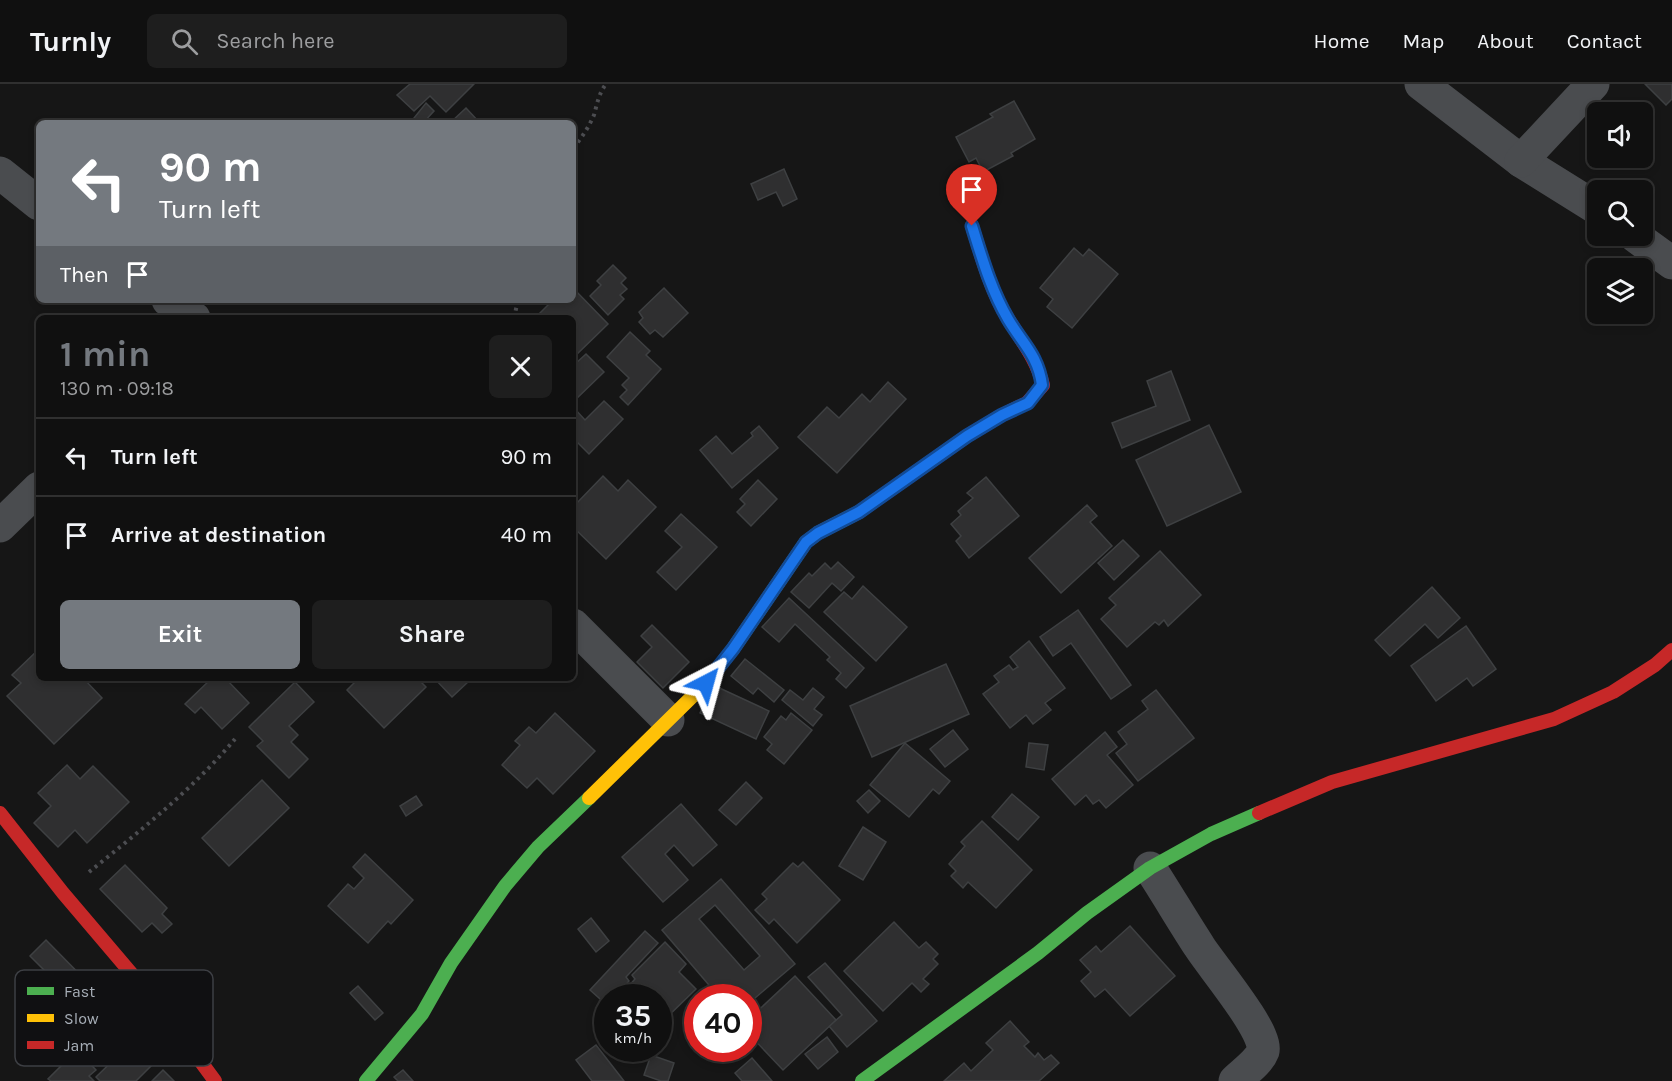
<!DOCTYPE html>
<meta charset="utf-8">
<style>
:root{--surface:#101010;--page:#1e1e1e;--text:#f1f3f6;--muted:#9c9d9f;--line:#303030;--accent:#74797f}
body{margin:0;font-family:Karla,sans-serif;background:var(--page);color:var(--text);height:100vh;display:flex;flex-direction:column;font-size:22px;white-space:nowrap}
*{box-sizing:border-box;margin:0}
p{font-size:20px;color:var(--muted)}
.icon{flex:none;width:33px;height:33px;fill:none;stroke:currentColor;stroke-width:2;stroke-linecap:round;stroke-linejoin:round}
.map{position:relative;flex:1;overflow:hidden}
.sheet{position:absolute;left:36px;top:231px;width:540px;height:366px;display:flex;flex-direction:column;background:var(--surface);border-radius:9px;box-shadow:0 3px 9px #0003,0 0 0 2px var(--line)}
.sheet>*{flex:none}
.top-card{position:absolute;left:36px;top:36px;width:540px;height:183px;border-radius:9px;box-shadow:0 3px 9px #0003,0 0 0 2px var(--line);background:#74797f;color:#fff;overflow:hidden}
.fabs{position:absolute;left:1587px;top:18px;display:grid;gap:12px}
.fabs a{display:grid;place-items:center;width:66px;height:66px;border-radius:9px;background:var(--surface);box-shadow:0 3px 9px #0003,0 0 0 2px var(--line);font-size:30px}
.speed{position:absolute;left:594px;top:900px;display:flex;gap:12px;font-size:30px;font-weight:700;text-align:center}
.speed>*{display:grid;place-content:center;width:78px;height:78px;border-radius:50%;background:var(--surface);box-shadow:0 3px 9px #0003,0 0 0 2px var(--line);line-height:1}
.speed small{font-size:15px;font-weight:400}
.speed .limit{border:9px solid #d22;background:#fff;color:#111}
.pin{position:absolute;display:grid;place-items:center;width:51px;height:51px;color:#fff;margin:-62px -26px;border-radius:50% 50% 50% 0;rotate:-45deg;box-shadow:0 0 6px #0007}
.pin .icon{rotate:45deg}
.me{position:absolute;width:66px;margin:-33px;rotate:39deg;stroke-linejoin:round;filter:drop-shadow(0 0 4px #0008)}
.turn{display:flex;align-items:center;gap:21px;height:126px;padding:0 24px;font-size:27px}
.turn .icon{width:78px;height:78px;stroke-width:2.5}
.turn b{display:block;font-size:42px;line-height:51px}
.then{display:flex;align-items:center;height:57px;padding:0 24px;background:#0003;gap:12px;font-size:22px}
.round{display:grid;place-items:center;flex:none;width:63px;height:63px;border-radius:9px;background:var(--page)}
.summary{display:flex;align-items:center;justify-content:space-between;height:102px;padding:0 24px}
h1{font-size:36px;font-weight:700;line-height:45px;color:var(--accent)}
.button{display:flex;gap:12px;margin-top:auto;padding:12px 24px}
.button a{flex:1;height:69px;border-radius:9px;background:var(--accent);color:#fff;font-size:24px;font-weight:700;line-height:69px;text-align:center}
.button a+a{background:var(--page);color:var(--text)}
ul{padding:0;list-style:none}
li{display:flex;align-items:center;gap:18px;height:78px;padding:0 24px;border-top:2px solid var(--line)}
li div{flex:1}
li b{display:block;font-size:22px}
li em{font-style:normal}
header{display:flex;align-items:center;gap:36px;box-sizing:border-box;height:84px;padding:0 30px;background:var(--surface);border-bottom:2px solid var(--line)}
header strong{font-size:28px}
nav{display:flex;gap:33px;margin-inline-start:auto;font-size:21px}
.search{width:420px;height:54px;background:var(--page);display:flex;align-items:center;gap:15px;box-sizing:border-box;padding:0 21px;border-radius:9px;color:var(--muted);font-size:22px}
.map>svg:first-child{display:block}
.building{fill:#2f2f30;stroke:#3e4042;stroke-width:1.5;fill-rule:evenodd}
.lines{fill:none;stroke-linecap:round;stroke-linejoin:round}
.path{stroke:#4c4d51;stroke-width:4;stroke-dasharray:3 4.5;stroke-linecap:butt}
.street{stroke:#4a4c4f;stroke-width:33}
.fast{stroke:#4caf50;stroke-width:14}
.slow{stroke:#ffc107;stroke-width:14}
.jam{stroke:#c62828;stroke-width:14}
.route-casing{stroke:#114b97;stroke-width:15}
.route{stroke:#1a73e8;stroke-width:10}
.key{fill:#101012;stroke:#3d3f44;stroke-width:1.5}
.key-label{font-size:16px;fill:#a7aeb7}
</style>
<header>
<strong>Turnly</strong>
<div class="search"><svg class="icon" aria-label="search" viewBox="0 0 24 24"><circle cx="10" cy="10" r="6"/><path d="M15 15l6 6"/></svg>Search here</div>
<nav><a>Home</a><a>Map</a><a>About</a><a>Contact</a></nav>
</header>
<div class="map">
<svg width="1672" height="997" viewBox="0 0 1672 997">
<rect width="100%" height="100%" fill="#161616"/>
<g class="building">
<path d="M 410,0 L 474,0 L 446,28 L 430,12 L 414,27 L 397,11 Z"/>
<path d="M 1645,0 L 1672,0 L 1672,15 L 1666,21 Z"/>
<path d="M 1014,17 L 1035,55 L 1011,69 L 1013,72 L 983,88 L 976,74 L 969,78 L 956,53 L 993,33 L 990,30 Z"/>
<path d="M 426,19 L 434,27 L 423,39 L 410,39 Z"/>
<path d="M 466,24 L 480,39 L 450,39 Z"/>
<path d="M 784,85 L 797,115 L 783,122 L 776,108 L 758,116 L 751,100 Z"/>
<path d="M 1074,164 L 1083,172 L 1089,165 L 1118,190 L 1072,244 L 1047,223 L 1053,215 L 1040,204 Z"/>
<path d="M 613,181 L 626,194 L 621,199 L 627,205 L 620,211 L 624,215 L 608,231 L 590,212 L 601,201 L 597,197 Z"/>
<path d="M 573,204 L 608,240 L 574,273 L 573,271 L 573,234 L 535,234 L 553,216 L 573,216 Z"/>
<path d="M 664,204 L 688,229 L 663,253 L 655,246 L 650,250 L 639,238 L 643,234 L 639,228 Z"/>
<path d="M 630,248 L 650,267 L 646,271 L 661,285 L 628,321 L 620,313 L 627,306 L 622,301 L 629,294 L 607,273 Z"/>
<path d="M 586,270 L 604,288 L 573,318 L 573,278 L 575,280 Z"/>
<path d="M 1171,287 L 1190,336 L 1122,364 L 1112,339 L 1156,322 L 1147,297 Z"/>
<path d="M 888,298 L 906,315 L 837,389 L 798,353 L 827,323 L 839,334 L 862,310 L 870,318 Z"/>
<path d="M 604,317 L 623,335 L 589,370 L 573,354 L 573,327 L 575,325 L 585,336 Z"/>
<path d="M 1209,341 L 1241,408 L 1167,442 L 1136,376 Z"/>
<path d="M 759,342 L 778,364 L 732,404 L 700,366 L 716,352 L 732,370 L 753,352 L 751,349 Z"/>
<path d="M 603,392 L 618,407 L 628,396 L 656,423 L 606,475 L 573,443 L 573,423 Z"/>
<path d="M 986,393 L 1019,432 L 969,474 L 956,457 L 961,452 L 951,440 L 961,431 L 958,427 L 973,414 L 967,409 Z"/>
<path d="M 758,396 L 777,415 L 751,442 L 737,428 L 745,420 L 740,415 Z"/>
<path d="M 1087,421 L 1097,432 L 1090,438 L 1112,462 L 1061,509 L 1029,474 Z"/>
<path d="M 681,430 L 717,463 L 676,506 L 657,488 L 682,463 L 665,447 Z"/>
<path d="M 1123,456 L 1139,472 L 1114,496 L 1098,479 Z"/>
<path d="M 1160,467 L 1201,511 L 1168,542 L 1164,536 L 1159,541 L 1155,538 L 1127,563 L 1101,535 L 1116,521 L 1109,514 Z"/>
<path d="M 838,478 L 854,493 L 841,507 L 832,499 L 809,524 L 791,508 L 809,489 L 812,492 L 825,479 L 831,485 Z"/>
<path d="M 863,502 L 907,543 L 876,577 L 824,528 L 844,508 L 852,515 Z"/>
<path d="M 1432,503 L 1460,534 L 1438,554 L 1425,540 L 1390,572 L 1375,556 Z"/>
<path d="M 789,514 L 864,584 L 846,604 L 836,595 L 841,589 L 827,576 L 830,573 L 795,540 L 779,558 L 762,543 Z"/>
<path d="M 1078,526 L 1131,601 L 1111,615 L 1071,559 L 1053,572 L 1040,553 Z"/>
<path d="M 652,541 L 689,578 L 663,604 L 637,578 L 652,563 L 641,552 Z"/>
<path d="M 1466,542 L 1496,585 L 1473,602 L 1467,594 L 1436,617 L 1411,582 Z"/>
<path d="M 1029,557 L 1065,604 L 1045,619 L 1051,626 L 1033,640 L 1026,631 L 1010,644 L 983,610 L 999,598 L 994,592 L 1009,581 L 1013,586 L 1018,583 L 1010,573 Z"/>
<path d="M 39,565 L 39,594 L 83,594 L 102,614 L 54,660 L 7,612 L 21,599 L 12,591 Z"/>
<path d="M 745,575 L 784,606 L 774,618 L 758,604 L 753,610 L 731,592 Z"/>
<path d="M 946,580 L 969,630 L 872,673 L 850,622 Z"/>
<path d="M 212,594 L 225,594 L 249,619 L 222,645 L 201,623 L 195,629 L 185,620 Z"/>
<path d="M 359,594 L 417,594 L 426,603 L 384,644 L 347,606 Z"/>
<path d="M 434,594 L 466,594 L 469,597 L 452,613 Z"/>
<path d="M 295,598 L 314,618 L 289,642 L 298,651 L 291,658 L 308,675 L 289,694 L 257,662 L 263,657 L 249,643 Z"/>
<path d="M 713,601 L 769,627 L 756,655 L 700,629 Z"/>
<path d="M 813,604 L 824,613 L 814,625 L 822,631 L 813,642 L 782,616 L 790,606 L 803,616 Z"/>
<path d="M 1156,606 L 1194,654 L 1138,697 L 1116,669 L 1127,660 L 1118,648 L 1148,625 L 1142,617 Z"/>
<path d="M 555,629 L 595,667 L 553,710 L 537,694 L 527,704 L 502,681 L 520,661 L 515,657 L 529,643 L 536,649 Z"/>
<path d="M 791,629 L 812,646 L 784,680 L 767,666 L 772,660 L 764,653 L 781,632 L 786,636 Z"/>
<path d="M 953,646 L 968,665 L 945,683 L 930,665 Z"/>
<path d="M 1105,648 L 1117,663 L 1107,671 L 1133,701 L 1106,724 L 1099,716 L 1093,720 L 1086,711 L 1075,721 L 1052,695 Z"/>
<path d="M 905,659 L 950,697 L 939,710 L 933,705 L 909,733 L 870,701 Z"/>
<path d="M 1029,659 L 1048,661 L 1044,686 L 1026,683 Z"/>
<path d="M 67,681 L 80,695 L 93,682 L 129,718 L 87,759 L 75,746 L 58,763 L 34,739 L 51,722 L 38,709 Z"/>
<path d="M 262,696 L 289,724 L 229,782 L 202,754 Z"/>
<path d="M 746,698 L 762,714 L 736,741 L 719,726 Z"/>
<path d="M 869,706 L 880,717 L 868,729 L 857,717 Z"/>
<path d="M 1012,710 L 1039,733 L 1018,756 L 992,733 Z"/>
<path d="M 416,712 L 422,721 L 406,732 L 400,722 Z"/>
<path d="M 681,720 L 717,761 L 693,782 L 674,761 L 665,770 L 688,796 L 663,818 L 622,773 Z"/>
<path d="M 982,737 L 1032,786 L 996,824 L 968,798 L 963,804 L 951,792 L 956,787 L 949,780 L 965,762 L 961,758 Z"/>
<path d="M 863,743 L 886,758 L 863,796 L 839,782 Z"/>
<path d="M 365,770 L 413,816 L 391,840 L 388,837 L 368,859 L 328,822 L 348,800 L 354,805 L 364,794 L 353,783 Z"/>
<path d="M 803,778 L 840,816 L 797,859 L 774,835 L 769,840 L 755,826 L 767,815 L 762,810 L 793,779 L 798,783 Z"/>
<path d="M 125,781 L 167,824 L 162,830 L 172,840 L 162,849 L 152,839 L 142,848 L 100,805 Z"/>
<path d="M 721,795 L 795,880 L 748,920 L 748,914 L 720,914 L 662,846 ZM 715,821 L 760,872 L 744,886 L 699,835 Z"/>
<path d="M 591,834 L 609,857 L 596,868 L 578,845 Z"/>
<path d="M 894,838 L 919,864 L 926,858 L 938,870 L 933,875 L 938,880 L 923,895 L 929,900 L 921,908 L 912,899 L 883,927 L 844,887 Z"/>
<path d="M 1130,842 L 1175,892 L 1130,932 L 1105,905 L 1095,913 L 1081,897 L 1091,888 L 1080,876 L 1096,862 L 1101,868 Z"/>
<path d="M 645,847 L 658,859 L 626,893 L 629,897 L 622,905 L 631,914 L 608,914 L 608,922 L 590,906 Z"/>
<path d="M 46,856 L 102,913 L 86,928 L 30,872 Z"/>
<path d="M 665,858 L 686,880 L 679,888 L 696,905 L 661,939 L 658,936 L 658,914 L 636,914 L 627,904 L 635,895 L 632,891 Z"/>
<path d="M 825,879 L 877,937 L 847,963 L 829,942 L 842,931 L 808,893 Z"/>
<path d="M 795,892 L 836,936 L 783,986 L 748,949 L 748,936 Z"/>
<path d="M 358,902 L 383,929 L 375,936 L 350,909 Z"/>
<path d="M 1010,937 L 1029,958 L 1024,962 L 1035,973 L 1038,969 L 1044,976 L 1051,971 L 1059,979 L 1039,997 L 944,997 L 964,979 L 971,987 L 993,966 L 986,959 Z"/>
<path d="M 827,953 L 838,968 L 818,985 L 805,970 Z"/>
<path d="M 134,956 L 156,977 L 136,997 L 100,997 L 96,993 Z"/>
<path d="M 596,961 L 624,997 L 592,997 L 576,976 Z"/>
<path d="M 77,966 L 96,986 L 89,992 L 94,997 L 51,997 L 48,995 Z"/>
<path d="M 651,971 L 674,979 L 668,997 L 661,997 L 644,991 Z"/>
<path d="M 752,974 L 772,997 L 742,997 L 735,989 Z"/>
<path d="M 163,986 L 174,997 L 152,997 Z"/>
<path d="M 403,986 L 413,997 L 398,997 L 394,993 Z"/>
</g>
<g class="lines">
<g class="path">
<path d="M 573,64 C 581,55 589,43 594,31 C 597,20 599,9 606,0"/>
<path d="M 514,234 L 518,216"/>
<path d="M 89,788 C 140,747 193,705 235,655"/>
</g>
<g class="street">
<path d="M 1421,0 L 1521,77 L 1598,125"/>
<path d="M 1521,77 L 1593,0"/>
<path d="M 0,89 L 39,120"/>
<path d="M 1635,152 L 1672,179"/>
<path d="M 168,216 L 194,234"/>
<path d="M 0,442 L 39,404"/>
<path d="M 573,541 L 668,636"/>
<path d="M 1150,784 C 1167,810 1182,836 1199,862 C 1210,880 1268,948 1263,967 C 1259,978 1243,989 1235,997"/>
</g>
<g class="fast">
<path d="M 366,997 L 422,930 L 451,879 L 505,802 L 538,763 L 589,714"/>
<path d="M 862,997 L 1038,869 L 1087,829 L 1150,784 L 1211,750 L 1259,729"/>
</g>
<path class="slow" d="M 589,714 L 706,599 L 733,565 L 806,458 L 818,449 L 859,428"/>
<g class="jam">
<path d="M 859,428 L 967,352 L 1002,331 L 1027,319 L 1043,301 C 1036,272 1017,252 1003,226 C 989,200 981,171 972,142"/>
<path d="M 0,729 L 63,809 L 165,929 L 215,997"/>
<path d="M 1259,729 L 1332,698 L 1554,635 L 1613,608 L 1655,581 L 1672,566"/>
</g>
</g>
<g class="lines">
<g class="route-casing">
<path id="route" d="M 706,599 L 733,565 L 806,458 L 818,449 L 859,428 L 967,352 L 1002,331 L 1028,319 L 1042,301 C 1038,271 1022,259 1008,235 C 991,206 982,174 972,142"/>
</g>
<use href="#route" class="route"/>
</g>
<rect x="15" y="886" width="198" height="96" rx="9" class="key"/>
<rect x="27" y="903" width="27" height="8" fill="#4caf50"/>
<rect x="27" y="930" width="27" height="8" fill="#ffc107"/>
<rect x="27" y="957" width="27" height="8" fill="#c62828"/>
<g class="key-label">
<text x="64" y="913">Fast</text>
<text x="64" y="940">Slow</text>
<text x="64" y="967">Jam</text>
</g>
</svg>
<div class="fabs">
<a><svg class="icon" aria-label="sound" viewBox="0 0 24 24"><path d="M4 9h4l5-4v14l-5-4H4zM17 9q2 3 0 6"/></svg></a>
<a><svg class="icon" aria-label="search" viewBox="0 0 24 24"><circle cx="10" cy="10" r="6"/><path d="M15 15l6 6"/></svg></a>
<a><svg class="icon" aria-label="layers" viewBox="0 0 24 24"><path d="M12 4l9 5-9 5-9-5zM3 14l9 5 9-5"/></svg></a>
</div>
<div class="speed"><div>35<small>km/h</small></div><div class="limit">40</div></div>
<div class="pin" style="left:972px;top:142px;background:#d93025"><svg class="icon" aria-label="arrive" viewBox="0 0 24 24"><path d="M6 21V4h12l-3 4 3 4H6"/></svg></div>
<svg class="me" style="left:706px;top:599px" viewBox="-20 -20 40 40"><path d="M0-17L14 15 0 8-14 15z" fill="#1a73e8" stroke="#fff" stroke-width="4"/></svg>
<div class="top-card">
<div class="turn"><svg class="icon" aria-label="left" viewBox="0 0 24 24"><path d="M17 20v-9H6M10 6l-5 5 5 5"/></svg><div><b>90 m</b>Turn left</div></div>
<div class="then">Then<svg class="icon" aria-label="arrive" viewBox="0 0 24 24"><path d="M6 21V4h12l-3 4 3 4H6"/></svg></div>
</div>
<section class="sheet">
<div class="summary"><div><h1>1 min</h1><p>130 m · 09:18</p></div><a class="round"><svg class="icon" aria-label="close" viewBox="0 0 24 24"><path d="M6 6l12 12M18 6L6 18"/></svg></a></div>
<ul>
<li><svg class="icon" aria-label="left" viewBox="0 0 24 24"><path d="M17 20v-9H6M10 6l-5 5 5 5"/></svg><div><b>Turn left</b></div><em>90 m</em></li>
<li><svg class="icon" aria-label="arrive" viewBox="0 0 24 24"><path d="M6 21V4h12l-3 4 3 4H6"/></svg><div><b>Arrive at destination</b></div><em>40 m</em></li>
</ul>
<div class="button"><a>Exit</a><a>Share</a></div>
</section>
</div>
